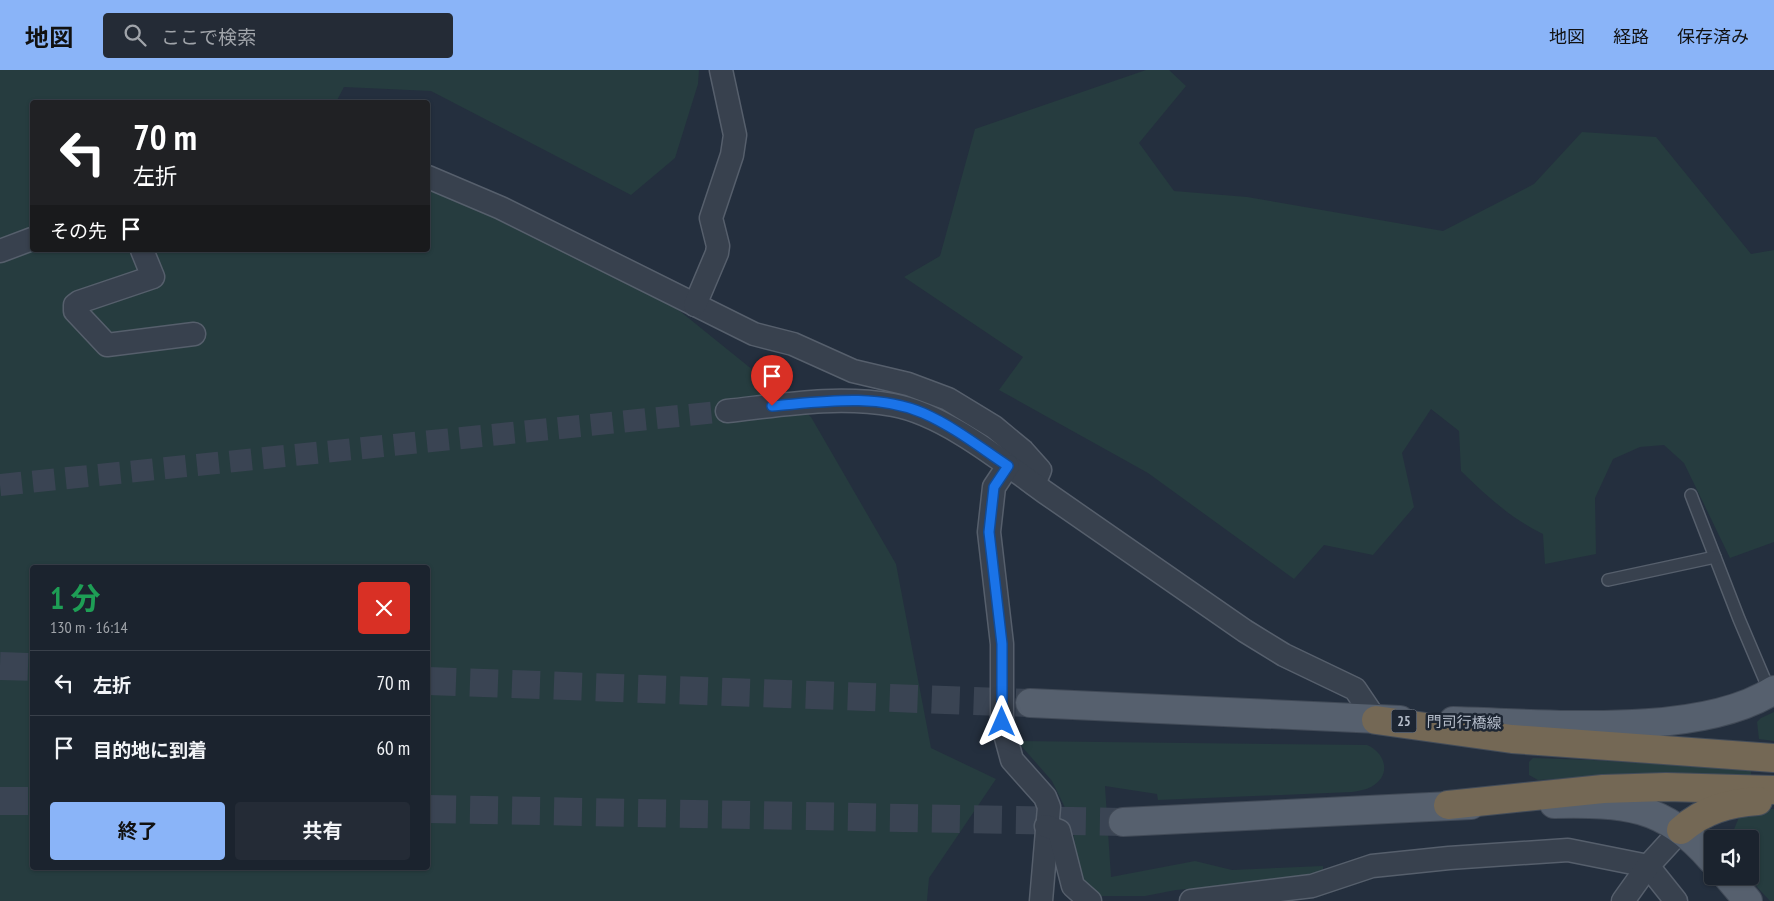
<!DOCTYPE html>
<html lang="ja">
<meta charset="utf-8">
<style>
:root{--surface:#1b232e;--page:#242b36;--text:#f1f3f6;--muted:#a0a4aa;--line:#39404a;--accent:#8ab4f8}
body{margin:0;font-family:"PT Sans Narrow","Noto Sans JP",sans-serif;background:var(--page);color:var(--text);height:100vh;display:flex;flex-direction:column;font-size:19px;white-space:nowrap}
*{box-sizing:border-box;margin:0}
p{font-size:16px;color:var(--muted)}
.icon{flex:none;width:28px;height:28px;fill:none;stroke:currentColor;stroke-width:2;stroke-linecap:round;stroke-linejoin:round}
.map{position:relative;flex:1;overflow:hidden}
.drawer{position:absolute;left:30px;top:495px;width:400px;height:305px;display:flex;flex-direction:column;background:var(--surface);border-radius:5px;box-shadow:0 1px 4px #0004,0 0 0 1px var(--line)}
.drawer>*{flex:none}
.hud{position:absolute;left:30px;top:30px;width:400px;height:152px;border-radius:5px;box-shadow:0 1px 4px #0004,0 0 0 1px var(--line);background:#202124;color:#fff;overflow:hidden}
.controls{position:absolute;left:1704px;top:760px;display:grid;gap:10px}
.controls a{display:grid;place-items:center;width:55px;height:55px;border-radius:5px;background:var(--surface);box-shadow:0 1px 4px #0004,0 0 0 1px var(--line);font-size:25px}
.pin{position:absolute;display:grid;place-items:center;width:42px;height:42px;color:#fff;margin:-51px -21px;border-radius:50% 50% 50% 0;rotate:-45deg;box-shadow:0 0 5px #0007}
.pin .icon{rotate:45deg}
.me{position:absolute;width:55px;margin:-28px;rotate:0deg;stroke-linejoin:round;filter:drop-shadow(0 0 4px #0008)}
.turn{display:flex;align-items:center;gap:18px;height:105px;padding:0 20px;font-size:22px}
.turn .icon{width:65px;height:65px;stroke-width:2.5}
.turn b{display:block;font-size:35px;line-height:42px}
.then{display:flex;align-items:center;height:48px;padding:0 20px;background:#0003;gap:10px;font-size:19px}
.round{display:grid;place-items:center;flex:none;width:52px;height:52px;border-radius:5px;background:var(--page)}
.head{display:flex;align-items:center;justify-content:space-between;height:85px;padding:0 20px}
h1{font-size:30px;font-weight:700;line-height:38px;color:#1e9e55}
.action{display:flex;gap:10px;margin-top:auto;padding:10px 20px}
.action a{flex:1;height:58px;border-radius:5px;background:var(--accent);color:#111;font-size:20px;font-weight:700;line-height:58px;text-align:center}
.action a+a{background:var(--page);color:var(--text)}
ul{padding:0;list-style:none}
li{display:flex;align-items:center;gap:15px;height:65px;padding:0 20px;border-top:1px solid var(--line)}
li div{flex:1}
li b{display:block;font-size:19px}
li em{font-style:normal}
header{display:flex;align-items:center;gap:30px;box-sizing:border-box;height:70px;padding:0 25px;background:var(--accent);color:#111}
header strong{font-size:24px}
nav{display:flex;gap:28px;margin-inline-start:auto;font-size:18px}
.search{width:350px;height:45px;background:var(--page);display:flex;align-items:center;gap:12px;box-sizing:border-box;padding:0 18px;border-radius:5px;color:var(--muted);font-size:19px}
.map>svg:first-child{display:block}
.green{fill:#263c3f;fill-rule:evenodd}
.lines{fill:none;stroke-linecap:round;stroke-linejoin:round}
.minor-tunnel{stroke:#3a4453;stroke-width:22;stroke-dasharray:22 11;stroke-linecap:butt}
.primary-tunnel{stroke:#3a4453;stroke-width:28;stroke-dasharray:28 14;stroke-linecap:butt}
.service-casing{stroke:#565f6c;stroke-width:14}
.minor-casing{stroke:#565f6c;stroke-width:25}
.primary-casing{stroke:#414a57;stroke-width:30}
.motorway-casing{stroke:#434c59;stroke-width:30}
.service{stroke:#38414e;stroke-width:11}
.minor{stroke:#38414e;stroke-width:22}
.primary{stroke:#56606e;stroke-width:28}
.motorway{stroke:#746855;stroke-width:28}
.route-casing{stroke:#114b97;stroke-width:12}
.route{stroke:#1a73e8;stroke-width:9}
.labels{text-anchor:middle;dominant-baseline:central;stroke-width:5;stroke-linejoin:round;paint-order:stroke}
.shield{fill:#1d2633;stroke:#878f9c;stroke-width:1}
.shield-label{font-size:14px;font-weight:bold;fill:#b4bcc9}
.street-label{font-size:15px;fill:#b4bcc9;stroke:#1d2633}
</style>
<header>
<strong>地図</strong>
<div class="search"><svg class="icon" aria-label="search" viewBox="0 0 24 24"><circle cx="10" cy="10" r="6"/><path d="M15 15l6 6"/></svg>ここで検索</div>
<nav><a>地図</a><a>経路</a><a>保存済み</a></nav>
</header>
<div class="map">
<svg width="1774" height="831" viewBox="0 0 1774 831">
<rect width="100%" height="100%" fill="#242f3e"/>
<g class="green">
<path d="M 0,0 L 699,0 L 698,14 L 675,88 L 631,125 L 431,21 L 344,17 L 336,32 L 32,32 L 32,180 L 428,180 L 428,99 L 629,200 L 811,347 L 896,494 L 931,678 L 996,709 L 929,808 L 927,831 L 0,831 ZM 32,498 L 428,498 L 428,798 L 32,798 Z"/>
<path d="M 1146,0 L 1169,0 L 1186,16 L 1139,73 L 1174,121 L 1247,127 L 1443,161 L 1534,114 L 1582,62 L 1656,67 L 1751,184 L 1774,180 L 1774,472 L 1730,488 L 1684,393 L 1664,375 L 1640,377 L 1613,389 L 1595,428 L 1596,484 L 1545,494 L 1543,464 C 1510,448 1487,426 1461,401 L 1459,361 L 1431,339 L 1402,383 L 1414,437 L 1373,485 L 1324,475 L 1294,509 L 1148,403 L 999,320 L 1023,287 L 904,207 L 940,186 L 975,59 Z"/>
<path d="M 1774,642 L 1774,671 L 1759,669 L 1757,652 L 1761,648 Z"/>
<path d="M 1017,671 L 1367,675 C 1386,683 1392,706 1371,717 C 1365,720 1358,721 1352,722 L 1158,730 L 1157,724 L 1105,716 L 1111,807 L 1195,791 L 1232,800 L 1323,796 L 1323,802 L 1309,808 L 1176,820 L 1145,826 L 1100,826 L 1091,821 L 1081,808 L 1071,750 L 1052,711 Z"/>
<path d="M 1533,688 L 1591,690 L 1751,700 L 1751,706 L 1644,704 L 1538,710 L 1529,705 L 1529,692 Z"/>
<path d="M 1774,739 L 1774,831 L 1770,831 L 1747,806 L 1750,806 L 1750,769 L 1730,769 L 1742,740 Z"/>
</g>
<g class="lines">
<path class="minor-tunnel" d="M 0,415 L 727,341"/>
<g class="primary-tunnel">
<path d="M 0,596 L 32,597"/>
<path d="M 428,611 L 1030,633"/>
<path d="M 0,731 L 32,731"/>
<path d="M 428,739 L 1123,752"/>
</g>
<g class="service-casing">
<g id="service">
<path d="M 1691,425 L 1739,549 L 1770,622"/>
<path d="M 1608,510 L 1715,487"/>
</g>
</g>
<g class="minor-casing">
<g id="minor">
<path d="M 428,107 L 501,138 L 754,264 L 793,274 L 853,301 L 908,314 L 948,329 L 994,357 L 1023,381 L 1040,400 L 1034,414"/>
<path d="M 142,180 L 153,207 L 79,232 L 75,235 L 75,241 L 107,275 L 194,264"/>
<path d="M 0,181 L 32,169"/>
<path d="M 695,235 L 717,183 L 718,176 L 711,148 L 732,85 L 735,65 L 721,0"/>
<path d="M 727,341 C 782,335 837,325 893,335 C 944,344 1003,392 1046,423 C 1112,469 1179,515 1245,561 L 1284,585 L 1355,619 L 1376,650"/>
<path d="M 1008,396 L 994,417 L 989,462 L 1002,574 L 1002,653 L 1012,690 L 1045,727 L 1049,737 L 1041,831"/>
<path d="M 1046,756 L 1059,761 L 1073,816 L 1090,831"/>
<path d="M 1191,831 L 1312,816 L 1372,796 L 1449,788 L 1568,780 L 1648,796 L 1676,831"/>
<path d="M 1623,831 L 1648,796 L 1681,760"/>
</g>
</g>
<g class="primary-casing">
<g id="primary">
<path d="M 1030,633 L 1400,650"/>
<path d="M 1453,651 C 1542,653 1699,669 1774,620"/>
<path d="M 1554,734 C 1625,733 1663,734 1712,790"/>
<path d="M 1123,752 L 1471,735"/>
<path d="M 1727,806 L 1748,831"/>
</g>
</g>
<g class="motorway-casing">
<g id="motorway">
<path d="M 1376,650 L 1512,669 L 1774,688"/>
<path d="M 1448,735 L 1603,719 L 1666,717 L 1774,720"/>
<path d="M 1681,760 C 1704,740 1728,733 1758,731"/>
</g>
</g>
<use href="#service" class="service"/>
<use href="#minor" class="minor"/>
<use href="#primary" class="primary"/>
<use href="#motorway" class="motorway"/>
</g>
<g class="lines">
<g class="route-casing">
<path id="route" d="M 772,336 C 821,332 876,323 923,343 C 953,356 981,378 1008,396 L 994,417 L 989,462 L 1002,574 L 1002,652"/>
</g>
<use href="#route" class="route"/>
</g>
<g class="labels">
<rect class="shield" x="1391.5" y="639.5" width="25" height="23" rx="4"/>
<g class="shield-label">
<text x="1404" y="651">25</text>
</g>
<g class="street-label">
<text transform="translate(1464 652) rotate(1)">門司行橋線</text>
</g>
</g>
</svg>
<div class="controls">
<a><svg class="icon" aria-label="sound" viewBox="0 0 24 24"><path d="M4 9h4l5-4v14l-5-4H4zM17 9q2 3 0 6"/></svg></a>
</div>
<div class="pin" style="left:772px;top:336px;background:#d93025"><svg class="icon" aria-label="arrive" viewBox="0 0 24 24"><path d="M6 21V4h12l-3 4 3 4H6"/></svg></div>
<svg class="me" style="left:1002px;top:652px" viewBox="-20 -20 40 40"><path d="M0-17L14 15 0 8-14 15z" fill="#1a73e8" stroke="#fff" stroke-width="4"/></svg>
<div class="hud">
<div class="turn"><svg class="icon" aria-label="left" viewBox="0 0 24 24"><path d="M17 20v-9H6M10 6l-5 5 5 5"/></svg><div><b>70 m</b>左折</div></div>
<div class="then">その先<svg class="icon" aria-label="arrive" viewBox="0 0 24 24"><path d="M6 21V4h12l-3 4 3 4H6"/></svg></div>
</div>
<section class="drawer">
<div class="head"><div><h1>1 分</h1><p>130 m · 16:14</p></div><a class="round" style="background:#d93025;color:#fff"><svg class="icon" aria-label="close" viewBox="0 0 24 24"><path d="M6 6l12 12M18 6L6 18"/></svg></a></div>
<ul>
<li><svg class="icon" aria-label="left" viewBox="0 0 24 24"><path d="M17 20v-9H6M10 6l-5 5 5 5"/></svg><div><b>左折</b></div><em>70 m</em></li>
<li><svg class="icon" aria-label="arrive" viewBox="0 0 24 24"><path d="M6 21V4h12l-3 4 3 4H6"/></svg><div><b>目的地に到着</b></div><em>60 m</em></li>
</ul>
<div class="action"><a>終了</a><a>共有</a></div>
</section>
</div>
